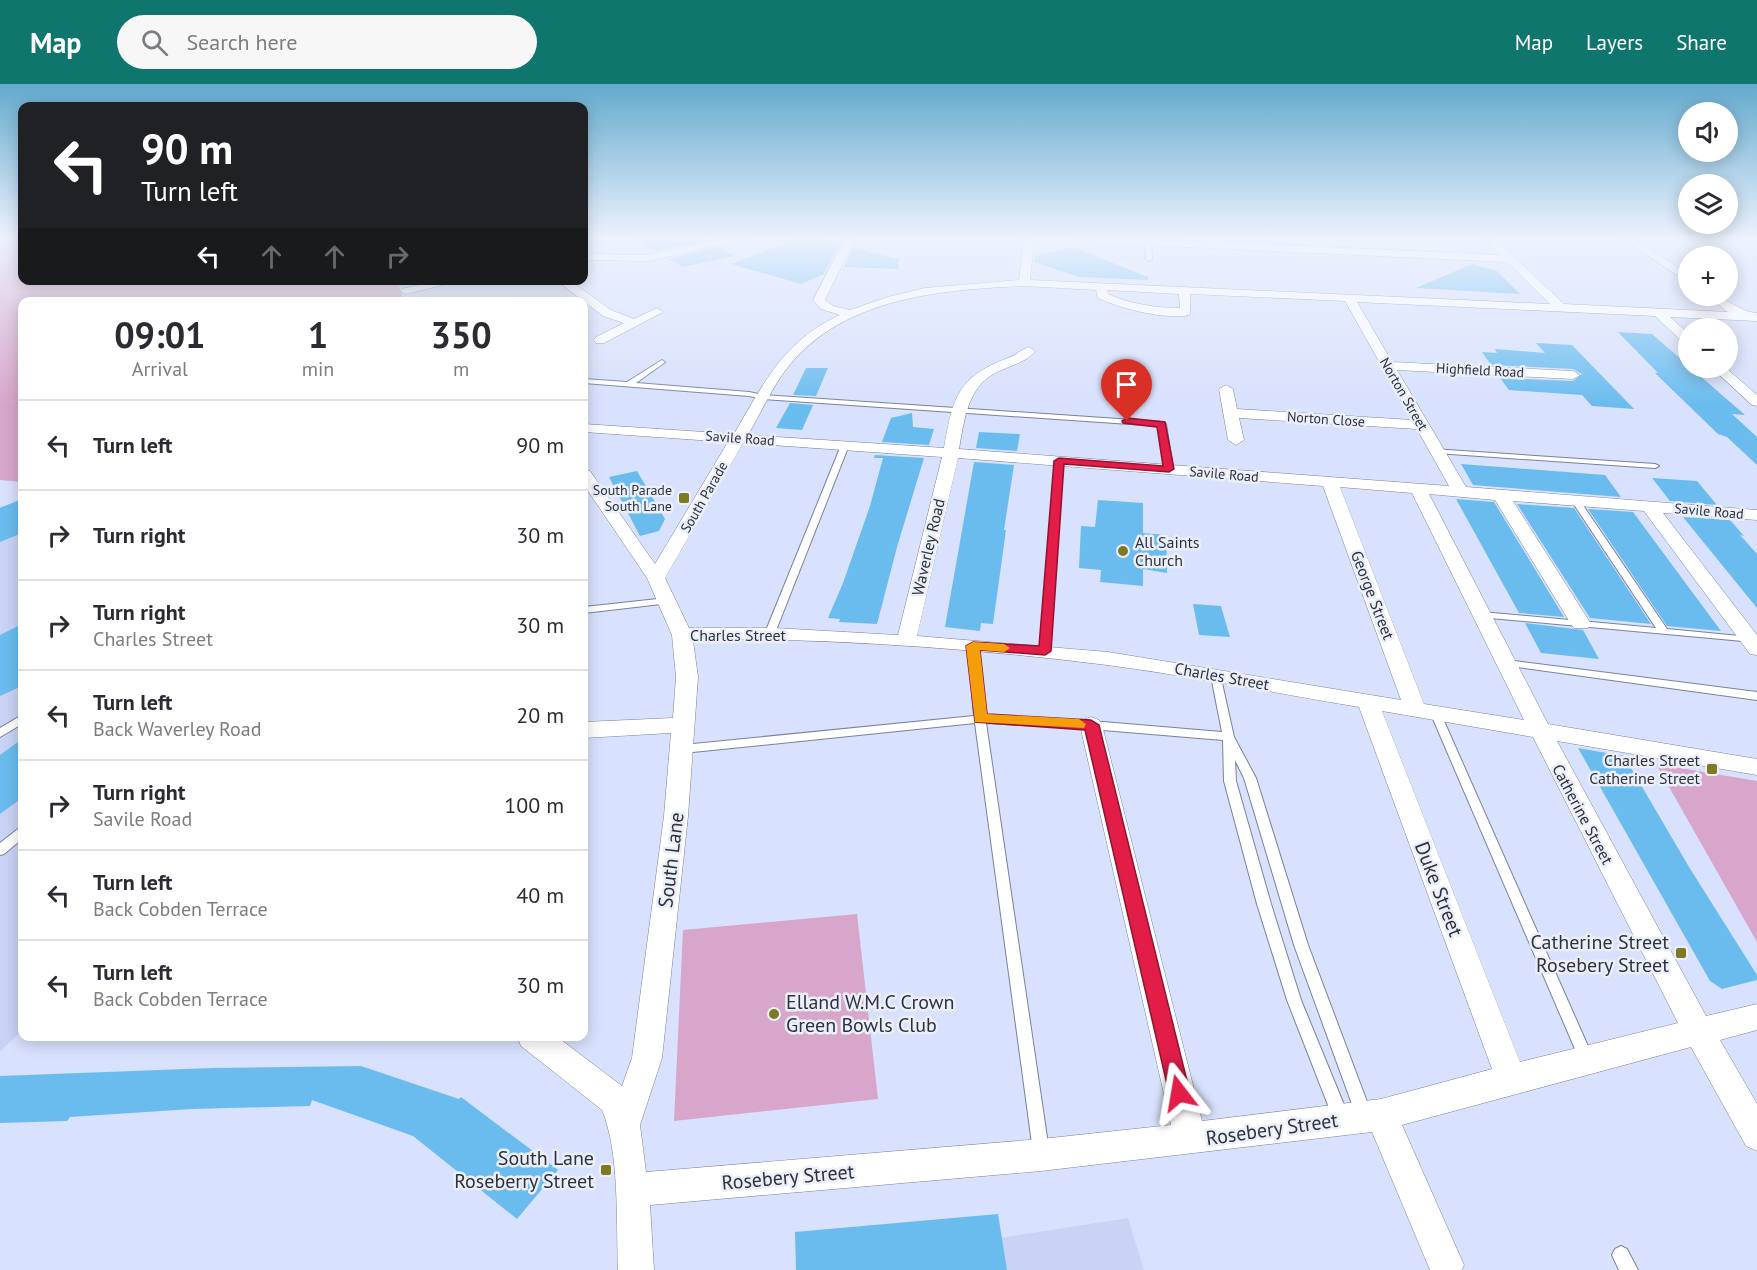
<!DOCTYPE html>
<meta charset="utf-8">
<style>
:root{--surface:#fff;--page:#f7f7f7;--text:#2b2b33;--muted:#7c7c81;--line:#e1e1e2;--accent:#0f766e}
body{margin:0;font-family:"PT Sans",sans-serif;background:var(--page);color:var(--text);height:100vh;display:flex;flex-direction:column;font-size:22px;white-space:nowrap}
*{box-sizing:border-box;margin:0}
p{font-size:20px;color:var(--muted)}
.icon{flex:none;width:33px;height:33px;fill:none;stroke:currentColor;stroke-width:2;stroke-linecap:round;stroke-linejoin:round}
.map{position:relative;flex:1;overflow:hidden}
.panel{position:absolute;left:18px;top:213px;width:570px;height:744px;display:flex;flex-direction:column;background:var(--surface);border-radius:12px;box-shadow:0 3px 15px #0003}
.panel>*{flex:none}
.banner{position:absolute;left:18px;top:18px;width:570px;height:183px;border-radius:12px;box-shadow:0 3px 15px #0003;background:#202124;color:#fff;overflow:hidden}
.buttons{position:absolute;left:1678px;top:18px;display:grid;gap:12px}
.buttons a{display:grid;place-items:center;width:60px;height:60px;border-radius:50%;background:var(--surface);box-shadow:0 3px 15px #0003;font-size:30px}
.pin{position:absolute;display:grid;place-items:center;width:51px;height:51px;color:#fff;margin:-62px -26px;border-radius:50% 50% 50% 0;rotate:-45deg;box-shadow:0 0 6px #0007}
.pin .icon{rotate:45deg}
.me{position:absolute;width:66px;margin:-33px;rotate:346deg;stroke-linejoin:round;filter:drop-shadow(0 0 4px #0008)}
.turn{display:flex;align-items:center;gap:21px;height:126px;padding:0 24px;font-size:27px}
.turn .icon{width:78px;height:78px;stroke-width:2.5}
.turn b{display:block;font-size:42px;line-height:51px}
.lanes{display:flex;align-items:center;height:57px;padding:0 24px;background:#0003;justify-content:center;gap:30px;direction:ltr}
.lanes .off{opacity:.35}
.eta{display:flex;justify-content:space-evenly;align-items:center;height:102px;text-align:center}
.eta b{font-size:36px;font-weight:800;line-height:42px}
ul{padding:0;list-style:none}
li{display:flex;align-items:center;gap:18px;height:90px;padding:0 24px;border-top:2px solid var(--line)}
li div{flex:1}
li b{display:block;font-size:22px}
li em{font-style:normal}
header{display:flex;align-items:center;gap:36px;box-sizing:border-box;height:84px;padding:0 30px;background:var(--accent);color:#fff}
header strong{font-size:28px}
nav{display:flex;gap:33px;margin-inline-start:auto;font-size:21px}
.search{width:420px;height:54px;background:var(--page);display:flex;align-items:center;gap:15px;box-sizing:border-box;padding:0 21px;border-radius:33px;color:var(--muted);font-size:22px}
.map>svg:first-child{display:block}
.built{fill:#c9d3f5}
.green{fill:#d8a6ca}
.building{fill:#6abcef}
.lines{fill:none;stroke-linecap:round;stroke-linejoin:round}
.service-casing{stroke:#7a829b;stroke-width:2}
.minor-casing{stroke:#7a829b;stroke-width:1}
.service{fill:#fff;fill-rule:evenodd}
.minor{fill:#fff;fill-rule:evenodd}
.route{fill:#e11d48;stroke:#92132f;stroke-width:1.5}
.slow{fill:#f59e0b}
.poi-dot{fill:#7e7a21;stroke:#ebeffa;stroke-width:2}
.labels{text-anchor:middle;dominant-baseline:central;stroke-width:5;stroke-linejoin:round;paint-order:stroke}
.far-street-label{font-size:14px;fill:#2f323d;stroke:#ebeffa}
.far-poi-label{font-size:14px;fill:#2f323d;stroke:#ebeffa;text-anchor:end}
.poi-label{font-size:16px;fill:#2f323d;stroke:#ebeffa;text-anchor:start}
.street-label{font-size:16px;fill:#2f323d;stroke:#ebeffa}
.near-street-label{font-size:20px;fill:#2f323d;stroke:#ebeffa}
.near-poi-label{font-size:20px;fill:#2f323d;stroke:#ebeffa;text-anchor:end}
</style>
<header>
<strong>Map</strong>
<div class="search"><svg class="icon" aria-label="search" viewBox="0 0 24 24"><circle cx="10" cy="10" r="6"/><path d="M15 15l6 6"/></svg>Search here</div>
<nav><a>Map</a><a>Layers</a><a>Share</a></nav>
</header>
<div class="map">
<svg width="1757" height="1186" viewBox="0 0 1757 1186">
<rect width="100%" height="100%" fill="#d8e1fd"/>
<g class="built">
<path d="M 22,421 L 22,947 L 0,967 L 0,422 Z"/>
<path d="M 1128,1134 L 1144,1186 L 797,1186 Z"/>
</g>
<g class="green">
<path d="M 0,155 L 22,155 L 22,196 L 397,196 L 404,217 L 22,218 L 22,398 L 0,396 Z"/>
<path d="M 1656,680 L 1757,697 L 1757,858 Z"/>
<path d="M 857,830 L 878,1015 L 674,1037 L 683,846 Z"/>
</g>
<g class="building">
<path d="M 637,155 L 704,155 L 706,157 L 656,167 Z"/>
<path d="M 797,155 L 821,155 L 840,160 L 824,190 L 801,200 L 731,180 Z"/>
<path d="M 719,163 L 734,172 L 683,183 L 669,175 Z"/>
<path d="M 1073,163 L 1148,193 L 1148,196 L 1079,193 L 1034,178 L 1035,172 Z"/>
<path d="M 853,164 L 899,175 L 898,185 L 844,183 Z"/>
<path d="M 1472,180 L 1497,187 L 1520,210 L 1416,204 Z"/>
<path d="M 1618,248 L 1652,250 L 1745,331 L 1732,330 L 1757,353 L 1757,381 L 1727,353 L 1718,350 L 1655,289 L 1658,289 Z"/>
<path d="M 1536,259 L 1572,261 L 1634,325 L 1592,322 L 1582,311 L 1509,306 L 1500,294 L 1573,297 L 1582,290 L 1573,285 L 1491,281 L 1482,268 L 1497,269 L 1495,265 L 1545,269 Z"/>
<path d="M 806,284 L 828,284 L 816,312 L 793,311 Z"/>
<path d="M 790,319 L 813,321 L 802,346 L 776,344 Z"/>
<path d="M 912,329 L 913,343 L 934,345 L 929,361 L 882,358 L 891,334 Z"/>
<path d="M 979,348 L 1020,350 L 1017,367 L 976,364 Z"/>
<path d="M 875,371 L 924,374 L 897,463 L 877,540 L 839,538 L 840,535 L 828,534 L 843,499 L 870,422 L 883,374 L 874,374 Z"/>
<path d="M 974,378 L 1014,381 L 1004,446 L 1006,446 L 993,540 L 981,539 L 980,547 L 945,543 Z"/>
<path d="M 1461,380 L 1605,391 L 1621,413 L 1473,401 Z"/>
<path d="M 637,387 L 665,435 L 659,447 L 640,452 L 609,393 Z"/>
<path d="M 1652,394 L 1697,397 L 1717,421 L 1670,417 Z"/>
<path d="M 22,415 L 22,449 L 0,458 L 0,424 Z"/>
<path d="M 1456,415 L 1494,418 L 1564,533 L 1519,529 Z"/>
<path d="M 1098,416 L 1143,419 L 1143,449 L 1166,451 L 1167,489 L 1143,485 L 1143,502 L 1100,498 L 1101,486 L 1079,484 L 1081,442 L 1095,443 Z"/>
<path d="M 1517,420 L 1574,424 L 1651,540 L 1590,534 Z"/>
<path d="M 1588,425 L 1633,428 L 1721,547 L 1667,542 Z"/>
<path d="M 1683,433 L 1730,436 L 1744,452 L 1740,451 L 1757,470 L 1757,524 Z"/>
<path d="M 1193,520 L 1221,522 L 1230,553 L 1199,551 Z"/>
<path d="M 1525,539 L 1583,546 L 1599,575 L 1541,569 Z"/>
<path d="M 22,540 L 22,602 L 0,612 L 0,551 Z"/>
<path d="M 22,655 L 22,714 L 0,730 L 0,671 Z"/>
<path d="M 1578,664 L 1624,672 L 1689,783 L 1757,891 L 1757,896 L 1722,905 L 1710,897 Z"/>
<path d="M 361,982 L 459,1015 L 461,1013 L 558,1086 L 517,1135 L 413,1052 L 312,1016 L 310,1022 L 192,1025 L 70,1033 L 67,1037 L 0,1039 L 0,992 L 212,984 Z"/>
<path d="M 998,1130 L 1007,1186 L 796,1186 L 795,1148 Z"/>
</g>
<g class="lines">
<g class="service-casing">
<g id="service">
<path d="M 1148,157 L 1151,159 L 1152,175 L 1149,177 L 1146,175 L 1145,159 Z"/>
<path d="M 662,276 L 665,278 L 664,279 L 636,299 L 749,308 L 763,311 L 1162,338 L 1166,340 L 1173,385 L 1169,387 L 1165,385 L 1159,342 L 763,315 L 749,312 L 584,299 L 584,295 L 627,298 Z"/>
<path d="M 842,359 L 849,361 L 775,549 L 770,552 L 766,551 L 765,549 Z"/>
<path d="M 1433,365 L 1655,380 L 1659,382 L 1655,384 L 1436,369 L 1432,367 Z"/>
<path d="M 1056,375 L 1059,375 L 1063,377 L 1050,567 L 1045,570 L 1040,567 Z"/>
<path d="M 1572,414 L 1578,414 L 1667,545 L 1750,553 L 1754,554 L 1755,556 L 1754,558 L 1479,533 L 1477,531 L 1479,529 L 1482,528 L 1656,544 L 1571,416 Z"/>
<path d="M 667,514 L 672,517 L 670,519 L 584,529 L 584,523 Z"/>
<path d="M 973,559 L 978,562 L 985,631 L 1091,637 L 1222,648 L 1211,592 L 1216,589 L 1220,590 L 1234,653 L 1256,694 L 1308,861 L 1372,1031 L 1370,1037 L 1364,1039 L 1358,1037 L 1356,1031 L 1294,861 L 1244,694 L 1235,676 L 1236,697 L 1271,820 L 1301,916 L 1349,1033 L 1347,1039 L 1341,1041 L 1335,1039 L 1287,916 L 1257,820 L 1224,697 L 1223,656 L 1091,645 L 986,639 L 1049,1067 L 1047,1073 L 1041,1075 L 1035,1073 L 1033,1067 L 975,639 L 683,669 L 679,668 L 677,665 L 679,662 L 683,661 L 974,632 L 968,562 Z"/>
<path d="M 1507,576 L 1757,608 L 1757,616 L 1503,581 L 1502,579 Z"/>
<path d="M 1435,624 L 1440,628 L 1591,969 L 1594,974 L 1591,979 L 1586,981 L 1581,979 L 1430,628 Z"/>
<path d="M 22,631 L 22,640 L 0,653 L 0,644 Z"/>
<path d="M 22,743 L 22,755 L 4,770 L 0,771 L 0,759 L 18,745 Z"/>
<path d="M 1621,1162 L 1627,1165 L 1638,1186 L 1619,1186 L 1612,1171 L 1615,1165 Z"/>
</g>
</g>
<g class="minor-casing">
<g id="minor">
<path d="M 724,155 L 746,155 L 648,177 L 584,176 L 584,170 L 648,171 Z"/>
<path d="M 845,155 L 855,155 L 825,216 L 833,222 L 850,226 L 888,213 L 925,204 L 1019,196 L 1024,155 L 1034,155 L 1030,196 L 1550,220 L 1507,178 L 1078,158 L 1073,155 L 1153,155 L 1500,171 L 1484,155 L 1495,155 L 1564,220 L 1728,228 L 1706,212 C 1726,210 1737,228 1757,229 L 1757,237 L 1670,233 L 1689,250 L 1689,261 L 1685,260 L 1655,232 L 1357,218 L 1392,278 L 1573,287 L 1580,291 L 1573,295 L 1397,286 L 1466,403 L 1757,426 L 1757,436 L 1663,429 L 1757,551 L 1757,571 L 1750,570 L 1644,427 L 1513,417 L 1591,540 L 1588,544 L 1574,544 L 1571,540 L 1495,416 L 1429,410 L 1548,640 L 1757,675 L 1757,691 L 1557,657 L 1706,932 L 1757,920 L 1757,946 L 1720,956 L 1757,1020 L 1757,1067 L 1746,1062 L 1691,963 L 1402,1041 L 1464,1181 L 1462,1186 L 1430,1186 L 1372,1048 L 1041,1087 L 650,1121 L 654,1186 L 618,1186 C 616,1138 620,1069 602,1026 L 521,962 L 517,952 L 556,952 L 622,1002 L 632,974 L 664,732 L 671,649 L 584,654 L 584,638 L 673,634 L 676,593 L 672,551 L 647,494 L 584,401 L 584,385 L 590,387 L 655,480 L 728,358 L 584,348 L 584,340 L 734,350 C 764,299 783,257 840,231 L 821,225 L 813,216 ZM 1024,202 L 1096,206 L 1098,214 C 1122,225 1165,236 1190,231 L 1190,210 L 1345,217 L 1412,336 L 1237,325 L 1233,305 L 1226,301 L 1219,305 L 1228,356 L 1236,361 L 1244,356 L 1239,334 L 1417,345 L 1449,402 L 959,365 C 965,332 968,298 1004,285 C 1015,280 1028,277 1035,267 L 1029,263 C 1022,265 1016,271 1008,274 C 957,293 953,314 944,364 L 748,351 C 761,329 772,303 788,283 C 844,213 941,206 1024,202 ZM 1107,206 L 1179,210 L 1180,224 C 1156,224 1130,220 1108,210 ZM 743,359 L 942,373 L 898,551 L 774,544 L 689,544 L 665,494 ZM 958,374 L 1323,402 L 1401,616 L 1108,568 L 917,552 ZM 1340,403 L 1412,409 L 1524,636 L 1424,620 ZM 743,555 C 864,557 988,566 1107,581 C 1191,592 1275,609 1359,623 L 1492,985 L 1381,1015 L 1202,1037 L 1102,641 L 1099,636 L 1091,633 L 1083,636 L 1080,641 L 1171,1041 L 1041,1055 L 646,1088 L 640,1041 L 662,974 L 688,732 L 698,593 L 693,557 ZM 1382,627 L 1533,653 L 1678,939 L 1520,978 Z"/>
<path d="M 1623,155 L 1635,155 L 1689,191 L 1689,199 Z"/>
<path d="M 440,196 L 463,196 L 406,210 L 400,207 L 402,205 Z"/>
<path d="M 556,196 L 569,196 L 611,226 L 634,235 L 657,224 L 663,228 L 604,259 L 596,259 L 594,256 L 596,253 L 624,239 L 603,232 Z"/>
<path d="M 1712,284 L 1726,284 L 1757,311 L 1757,322 L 1752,321 Z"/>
</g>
</g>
<use href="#service" class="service"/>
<use href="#minor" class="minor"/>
</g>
<linearGradient id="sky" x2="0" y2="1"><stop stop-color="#63aacd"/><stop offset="0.48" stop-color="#edf2fe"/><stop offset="1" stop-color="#edf2fe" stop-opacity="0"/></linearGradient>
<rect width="1757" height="321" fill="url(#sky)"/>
<path class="route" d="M 1127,334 L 1165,338 L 1174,385 L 1169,388 L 1064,380 L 1051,567 L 1045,571 L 980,566 L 987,630 L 1091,636 L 1099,641 L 1190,1009 L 1187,1016 L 1179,1019 L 1172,1016 L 1169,1009 L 1085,646 L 975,638 L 966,562 L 973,558 L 1039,562 L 1054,377 L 1059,374 L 1163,382 L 1157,343 L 1123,339 L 1122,337 Z"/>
<path class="slow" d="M 973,558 L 1004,560 L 1010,564 L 1004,568 L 980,566 L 987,630 L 1079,635 L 1086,640 L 1084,644 L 975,638 L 966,562 Z"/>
<g class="poi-dot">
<rect x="678" y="408" width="12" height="12" rx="3"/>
<circle cx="1123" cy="467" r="6"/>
<rect x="1706" y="679" width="12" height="12" rx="3"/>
<rect x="1675" y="863" width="12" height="12" rx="3"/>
<circle cx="774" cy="930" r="6"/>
<rect x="600" y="1080" width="12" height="12" rx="3"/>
</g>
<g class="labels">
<g class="far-street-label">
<text transform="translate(1480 286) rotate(3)">Highfield Road</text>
<text transform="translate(1404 310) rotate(60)">Norton Street</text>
<text transform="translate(1326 335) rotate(4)">Norton Close</text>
<text transform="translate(740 354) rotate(4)">Savile Road</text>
<text transform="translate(1224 390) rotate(5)">Savile Road</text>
<text transform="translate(704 413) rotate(-60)">South Parade</text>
<text transform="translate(1709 427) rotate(5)">Savile Road</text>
</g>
<g class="far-poi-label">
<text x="672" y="406">South Parade<tspan x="672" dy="16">South Lane</tspan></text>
</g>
<g class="poi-label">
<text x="1135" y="458">All Saints<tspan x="1135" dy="18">Church</tspan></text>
<text x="1700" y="676" text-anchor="end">Charles Street<tspan x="1700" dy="18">Catherine Street</tspan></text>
</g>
<g class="street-label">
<text transform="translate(928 463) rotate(-77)">Waverley Road</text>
<text transform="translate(1373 511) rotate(69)">George Street</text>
<text x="738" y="551">Charles Street</text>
<text transform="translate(1222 592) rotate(10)">Charles Street</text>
<text transform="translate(1583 730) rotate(62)">Catherine Street</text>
</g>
<g class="near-street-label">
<text transform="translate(671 776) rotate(-83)">South Lane</text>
<text transform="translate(1439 805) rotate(69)">Duke Street</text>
<text transform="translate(1272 1045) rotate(-8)">Rosebery Street</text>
<text transform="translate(788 1093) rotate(-5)">Rosebery Street</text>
</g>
<g class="near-poi-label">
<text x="1669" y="858">Catherine Street<tspan x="1669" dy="23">Rosebery Street</tspan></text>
<text x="786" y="918" text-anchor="start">Elland W.M.C Crown<tspan x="786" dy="23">Green Bowls Club</tspan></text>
<text x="594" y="1074">South Lane<tspan x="594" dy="23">Roseberry Street</tspan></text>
</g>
</g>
</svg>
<div class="buttons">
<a><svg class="icon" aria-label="sound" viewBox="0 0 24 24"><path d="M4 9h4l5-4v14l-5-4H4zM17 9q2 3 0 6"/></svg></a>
<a><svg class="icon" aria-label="layers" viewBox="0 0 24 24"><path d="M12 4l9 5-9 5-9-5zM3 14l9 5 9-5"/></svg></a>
<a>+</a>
<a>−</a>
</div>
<div class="pin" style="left:1127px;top:337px;background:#d93025"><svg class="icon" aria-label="arrive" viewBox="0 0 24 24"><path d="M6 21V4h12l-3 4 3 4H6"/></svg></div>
<svg class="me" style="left:1179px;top:1009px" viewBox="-20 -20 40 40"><path d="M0-17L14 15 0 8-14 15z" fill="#e11d48" stroke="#fff" stroke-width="4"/></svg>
<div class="banner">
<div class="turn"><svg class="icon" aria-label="left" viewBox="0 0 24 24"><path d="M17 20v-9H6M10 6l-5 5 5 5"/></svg><div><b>90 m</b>Turn left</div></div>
<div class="lanes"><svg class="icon" aria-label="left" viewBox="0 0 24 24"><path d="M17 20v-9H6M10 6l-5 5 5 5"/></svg><svg class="icon off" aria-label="ahead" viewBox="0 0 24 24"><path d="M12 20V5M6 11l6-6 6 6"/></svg><svg class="icon off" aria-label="ahead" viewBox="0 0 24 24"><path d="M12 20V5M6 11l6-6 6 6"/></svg><svg class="icon off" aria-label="right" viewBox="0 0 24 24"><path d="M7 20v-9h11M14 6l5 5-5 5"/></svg></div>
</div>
<section class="panel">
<div class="eta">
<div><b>09:01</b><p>Arrival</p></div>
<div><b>1</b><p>min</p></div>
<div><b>350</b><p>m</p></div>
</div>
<ul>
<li><svg class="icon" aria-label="left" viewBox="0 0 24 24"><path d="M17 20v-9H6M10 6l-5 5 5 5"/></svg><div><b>Turn left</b></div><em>90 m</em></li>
<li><svg class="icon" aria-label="right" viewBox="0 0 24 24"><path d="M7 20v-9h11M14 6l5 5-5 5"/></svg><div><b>Turn right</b></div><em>30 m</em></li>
<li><svg class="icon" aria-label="right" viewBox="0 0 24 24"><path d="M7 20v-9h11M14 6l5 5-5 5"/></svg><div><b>Turn right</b><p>Charles Street</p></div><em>30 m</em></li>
<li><svg class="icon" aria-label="left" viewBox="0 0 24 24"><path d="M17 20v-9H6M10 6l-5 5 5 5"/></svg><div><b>Turn left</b><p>Back Waverley Road</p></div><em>20 m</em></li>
<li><svg class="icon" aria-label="right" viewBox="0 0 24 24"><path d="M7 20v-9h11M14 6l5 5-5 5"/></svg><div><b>Turn right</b><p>Savile Road</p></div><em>100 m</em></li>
<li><svg class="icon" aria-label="left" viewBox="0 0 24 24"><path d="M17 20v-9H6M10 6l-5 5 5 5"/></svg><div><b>Turn left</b><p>Back Cobden Terrace</p></div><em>40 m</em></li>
<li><svg class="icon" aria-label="left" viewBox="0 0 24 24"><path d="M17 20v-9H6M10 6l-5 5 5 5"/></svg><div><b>Turn left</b><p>Back Cobden Terrace</p></div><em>30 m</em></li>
</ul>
</section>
</div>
